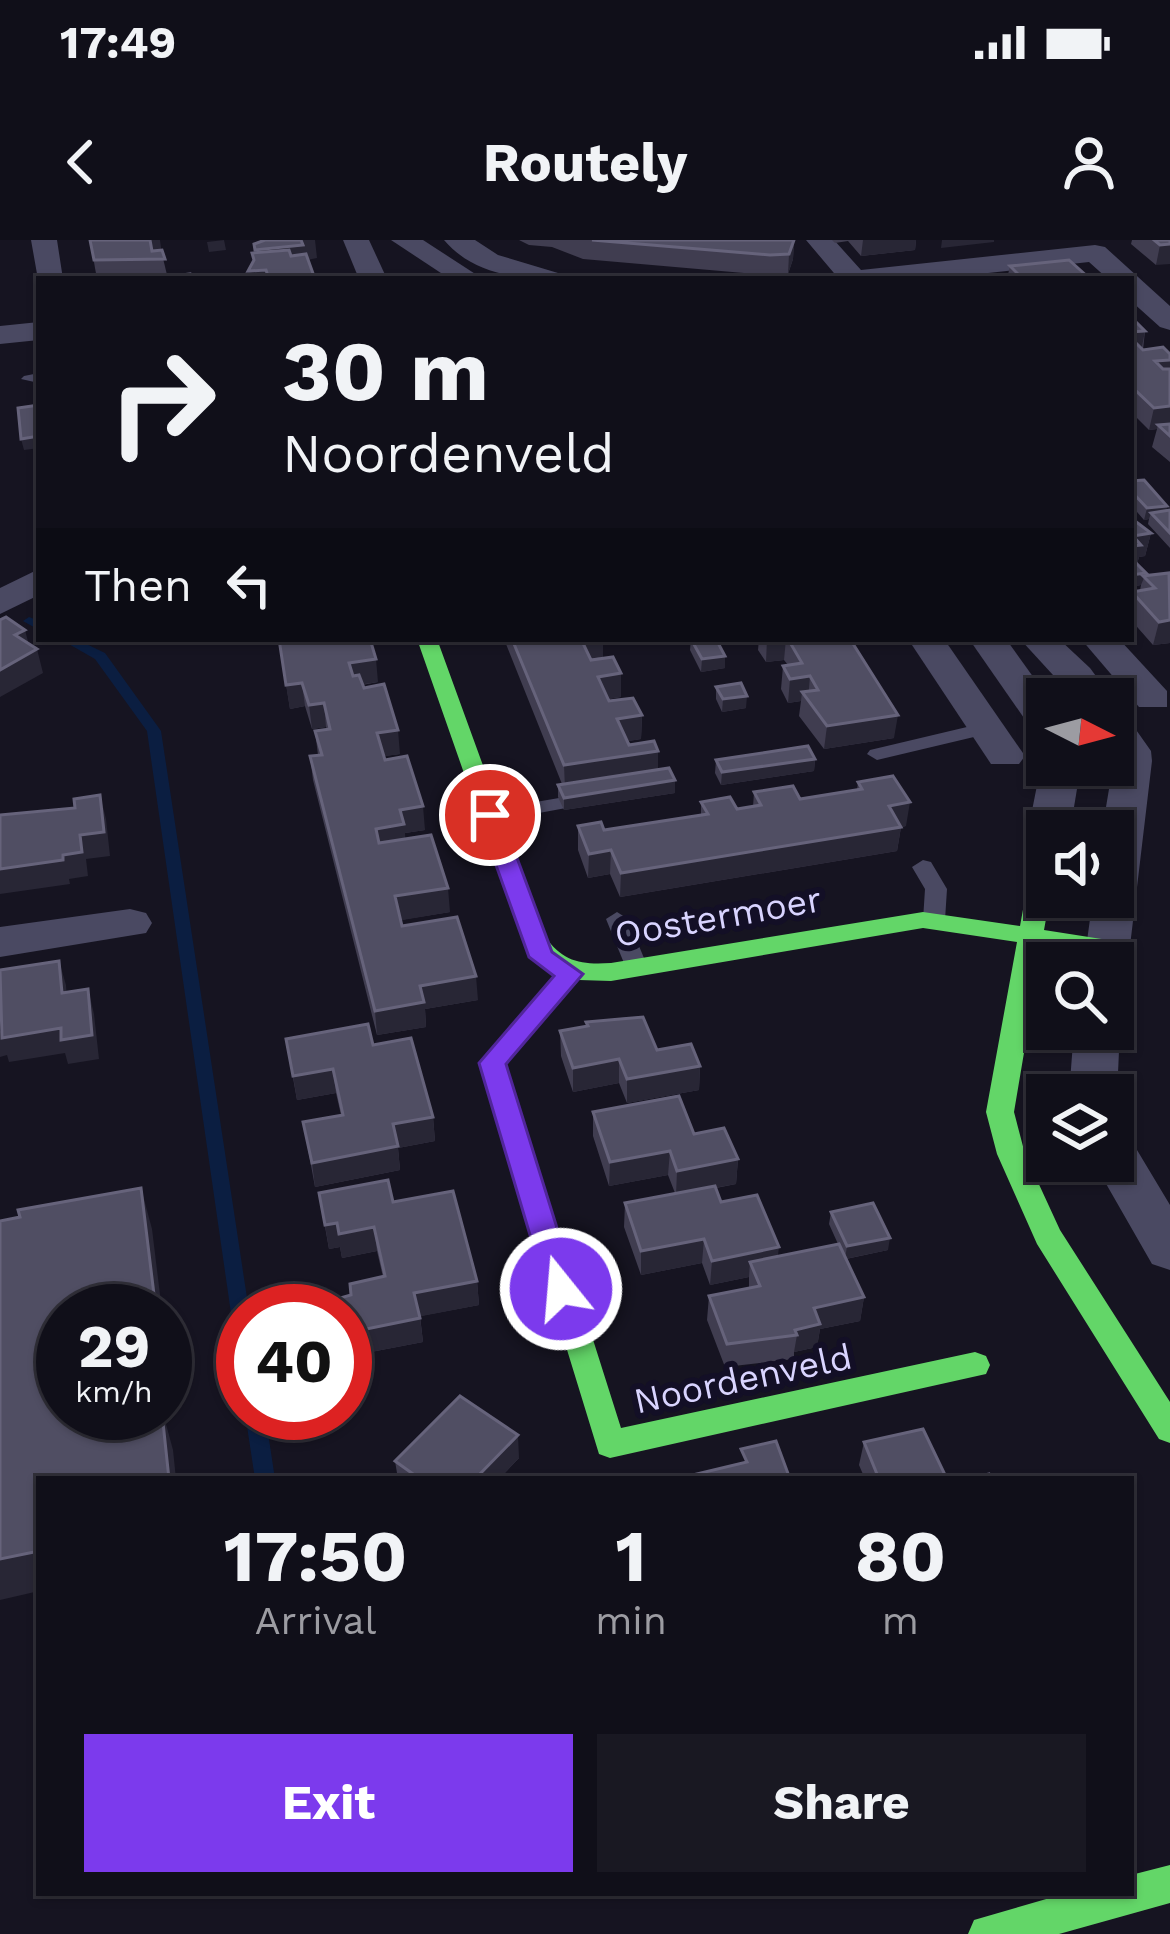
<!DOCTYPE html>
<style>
:root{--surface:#100f19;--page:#191822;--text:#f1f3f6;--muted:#9c9ca2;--line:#302f38;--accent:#7c3aed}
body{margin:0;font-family:"Work Sans",sans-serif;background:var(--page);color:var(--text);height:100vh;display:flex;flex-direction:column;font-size:45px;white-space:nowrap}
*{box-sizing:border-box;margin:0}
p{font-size:39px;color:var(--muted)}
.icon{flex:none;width:66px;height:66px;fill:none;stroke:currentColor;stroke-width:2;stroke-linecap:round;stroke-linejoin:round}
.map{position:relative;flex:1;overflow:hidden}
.drawer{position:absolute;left:36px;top:1236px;width:1098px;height:420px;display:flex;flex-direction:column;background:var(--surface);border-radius:0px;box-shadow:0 3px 9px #0004,0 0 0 3px var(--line)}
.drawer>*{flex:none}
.guide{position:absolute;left:36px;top:36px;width:1098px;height:366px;border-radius:0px;box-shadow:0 3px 9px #0004,0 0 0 3px var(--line);background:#100f19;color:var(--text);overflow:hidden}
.needle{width:78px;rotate:96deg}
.tools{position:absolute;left:1026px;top:438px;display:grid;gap:24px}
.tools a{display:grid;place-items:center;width:108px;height:108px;border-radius:0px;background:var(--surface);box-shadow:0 3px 9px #0004,0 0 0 3px var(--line);font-size:60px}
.speed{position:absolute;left:36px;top:1044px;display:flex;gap:24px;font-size:60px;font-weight:700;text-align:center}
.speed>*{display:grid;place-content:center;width:156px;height:156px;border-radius:50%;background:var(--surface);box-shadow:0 3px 9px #0004,0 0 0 3px var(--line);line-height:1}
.speed small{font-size:30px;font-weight:400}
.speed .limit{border:18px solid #d22;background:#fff;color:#111}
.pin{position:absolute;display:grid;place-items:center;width:102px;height:102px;color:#fff;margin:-51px;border:6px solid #fff;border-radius:50%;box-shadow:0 3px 12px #0007}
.me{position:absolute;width:132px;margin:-66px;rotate:343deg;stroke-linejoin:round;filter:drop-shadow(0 0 9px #0008)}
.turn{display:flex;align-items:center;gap:42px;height:252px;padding:0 48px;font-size:54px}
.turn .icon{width:156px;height:156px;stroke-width:2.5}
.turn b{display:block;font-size:84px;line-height:102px}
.then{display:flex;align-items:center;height:114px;padding:0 48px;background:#0003;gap:24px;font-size:45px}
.eta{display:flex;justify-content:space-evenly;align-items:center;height:204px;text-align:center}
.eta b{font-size:72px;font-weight:700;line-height:84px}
.action{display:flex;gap:24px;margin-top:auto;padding:24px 48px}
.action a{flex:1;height:138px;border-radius:0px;background:var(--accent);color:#fff;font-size:48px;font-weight:700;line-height:138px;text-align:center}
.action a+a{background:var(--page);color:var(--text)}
.status{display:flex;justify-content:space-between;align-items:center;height:84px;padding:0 60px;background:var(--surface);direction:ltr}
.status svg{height:33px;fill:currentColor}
header{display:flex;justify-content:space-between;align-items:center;height:156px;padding:0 48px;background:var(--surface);font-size:54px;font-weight:700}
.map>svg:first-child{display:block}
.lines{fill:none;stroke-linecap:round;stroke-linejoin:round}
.stream{fill:#0b1e41;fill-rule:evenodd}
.lane{fill:#4a4962;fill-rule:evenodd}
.street{fill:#4a4962;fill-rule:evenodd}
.fast{fill:#63d668;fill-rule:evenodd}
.wall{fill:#403d50}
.shaded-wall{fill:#282635}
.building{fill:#504e63;stroke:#66637b;stroke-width:3}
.route{fill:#7c3aed;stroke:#51269a;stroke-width:3}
.labels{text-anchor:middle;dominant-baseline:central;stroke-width:12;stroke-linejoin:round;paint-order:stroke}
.street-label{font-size:36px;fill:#d9d4ff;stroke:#130f26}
</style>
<div class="status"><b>17:49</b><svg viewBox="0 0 49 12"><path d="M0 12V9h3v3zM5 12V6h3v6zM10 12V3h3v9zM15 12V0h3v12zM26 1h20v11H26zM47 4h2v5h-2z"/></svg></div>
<header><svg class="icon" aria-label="back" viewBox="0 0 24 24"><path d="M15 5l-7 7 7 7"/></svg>Routely<svg class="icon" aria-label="person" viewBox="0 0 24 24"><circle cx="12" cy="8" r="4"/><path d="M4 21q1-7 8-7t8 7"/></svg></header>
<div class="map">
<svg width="1170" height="1694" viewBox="0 0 1170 1694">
<rect width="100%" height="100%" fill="#161421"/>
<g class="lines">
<g class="stream">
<path d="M 29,377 L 39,381 L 39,390 L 23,381 Z"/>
<path d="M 60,399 L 76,399 L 105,413 L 161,491 L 249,1071 L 243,1071 L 243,1102 L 236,1099 L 234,1094 L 147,491 L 95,419 Z"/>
<path d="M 245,1173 L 265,1173 L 275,1239 L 255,1239 Z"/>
</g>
<g class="lane">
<path d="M 39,133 L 39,143 L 21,139 L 24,136 Z"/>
<path d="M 988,482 L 995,484 L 995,492 L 877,520 L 867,514 L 870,510 Z"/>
<path d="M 559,558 L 566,560 L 566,568 L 490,582 L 480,576 L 490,570 Z"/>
<path d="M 923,620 L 931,622 L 947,649 L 945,680 L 934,687 L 923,680 L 925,649 L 912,627 Z"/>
<path d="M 617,672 L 628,679 L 648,728 L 645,733 L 629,733 L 626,728 L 606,679 Z"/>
</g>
<g class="street">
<path d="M 31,0 L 57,0 L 63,39 L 39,39 L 39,45 Z"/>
<path d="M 343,0 L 369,0 L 387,39 L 359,39 Z"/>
<path d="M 391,0 L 423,0 L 483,39 L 450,39 Z"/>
<path d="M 444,0 L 475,0 L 498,15 L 558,33 L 562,39 C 518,39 474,35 444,0 Z"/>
<path d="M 806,0 L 834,0 L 861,30 L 1095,5 L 1105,7 L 1170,66 L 1170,90 L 1160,87 L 1131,61 L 1131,39 L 1108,39 L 1089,22 L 933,39 L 839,39 Z"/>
<path d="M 39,82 L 39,100 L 0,104 L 0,86 Z"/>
<path d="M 39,329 L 39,355 L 0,374 L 0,348 Z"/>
<path d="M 908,399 L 944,399 L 1025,516 L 1019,524 L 991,524 Z"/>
<path d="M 969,399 L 1006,399 L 1049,459 L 1047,495 L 1033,491 Z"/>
<path d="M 1020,399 L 1059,399 L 1090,428 L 1113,459 L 1075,459 Z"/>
<path d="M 1081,399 L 1119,399 L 1167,451 L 1167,467 L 1139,467 Z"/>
<path d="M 1113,473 L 1127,477 L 1151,511 L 1152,521 L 1128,723 L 1122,734 L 1113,736 L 1113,723 L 1084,723 L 1093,657 L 1113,657 L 1113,591 L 1102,591 L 1113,525 Z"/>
<path d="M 1047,517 L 1047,525 L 1081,525 L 1070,591 L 1047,591 L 1047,603 L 1034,600 L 1028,591 L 1041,525 Z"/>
<path d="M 130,669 L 146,673 L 152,683 L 146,693 L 0,717 L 0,687 Z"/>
<path d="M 1113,777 L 1120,789 L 1117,855 L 1113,862 L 1113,855 L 1069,855 L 1074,789 L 1113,789 Z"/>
<path d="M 1113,895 L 1131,900 L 1170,965 L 1170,1030 L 1152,1024 L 1093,921 L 1113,921 Z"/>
</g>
<g class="fast">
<path d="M 417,399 L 437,399 L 545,696 C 562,722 582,725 611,723 L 923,672 L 1020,686 L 1035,604 L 1047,597 L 1050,657 L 1044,690 L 1108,700 L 1121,708 L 1108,716 L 1042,706 L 1014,872 L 1025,914 L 1060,990 L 1170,1162 L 1170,1203 L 1159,1199 L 1037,1004 L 997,914 L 986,872 L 1017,702 L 923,688 L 611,741 L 579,740 L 506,825 L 621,1188 L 975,1112 L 986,1116 L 990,1125 L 986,1134 L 610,1218 L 599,1214 L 479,823 L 556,734 L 538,723 L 521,696 Z"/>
<path d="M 1170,1625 L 1170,1663 L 1059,1694 L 968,1694 L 974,1680 L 1067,1653 L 1131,1653 L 1131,1635 Z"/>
</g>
</g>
<g class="wall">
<path d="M 90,0 L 161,10 L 168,39 L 97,39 Z"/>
<path d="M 519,0 L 794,0 L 793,19 L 788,34 L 768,35 L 583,19 L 552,7 L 529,5 Z"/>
<path d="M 832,0 L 916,0 L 915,10 L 861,16 L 848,1 L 835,3 Z"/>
<path d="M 1132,0 L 1170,0 L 1156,25 L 1131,4 Z"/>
<path d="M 1010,26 L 1087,39 L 1007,39 Z"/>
<path d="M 1131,80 L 1145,91 L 1143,110 L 1170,114 L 1170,222 L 1152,207 L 1157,189 L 1149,190 L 1131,172 Z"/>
<path d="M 1131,226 L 1134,241 L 1167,266 L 1166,270 L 1170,270 L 1170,308 L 1148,284 L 1149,279 L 1144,280 L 1131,265 Z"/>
<path d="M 1131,278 L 1151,293 L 1145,316 L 1139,317 L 1137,324 L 1146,333 L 1145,336 L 1169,333 L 1170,403 L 1153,405 L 1131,380 L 1132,352 L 1140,350 L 1141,345 L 1131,347 Z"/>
<path d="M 279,399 L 378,442 L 362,445 L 400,514 L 384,516 L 425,590 L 405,593 L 405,599 L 450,672 L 400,680 L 402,686 L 478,760 L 425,769 L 426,787 L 377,795 L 313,540 L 310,516 L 318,515 L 315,491 L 327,489 L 326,487 L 312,489 L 305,466 L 290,469 Z"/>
<path d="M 504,399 L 603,399 L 603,417 L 591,420 L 621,433 L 621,457 L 608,459 L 609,461 L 642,475 L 641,499 L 628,501 L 658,529 L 675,553 L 564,570 L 558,557 L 558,545 L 562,544 Z"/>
<path d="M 691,399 L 725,416 L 725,428 L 701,432 L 690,410 Z"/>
<path d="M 759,399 L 850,399 L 894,498 L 824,509 L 799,476 L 801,461 L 788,463 L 781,449 L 783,426 L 788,425 L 784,420 L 766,422 L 758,410 Z"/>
<path d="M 716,447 L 746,468 L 722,472 L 716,459 Z"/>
<path d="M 815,519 L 814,531 L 721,545 L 715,533 L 716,520 Z"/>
<path d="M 858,542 L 906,586 L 901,587 L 897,611 L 620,657 L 610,634 L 588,638 L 578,610 L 578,586 L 604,590 L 701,575 L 701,562 L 737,569 L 753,567 L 754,552 L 800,559 L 857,550 Z"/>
<path d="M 586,782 L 700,826 L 699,850 L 627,863 L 619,843 L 573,852 L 561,816 L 560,791 L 586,787 Z"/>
<path d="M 286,799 L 373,805 L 433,877 L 435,901 L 398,908 L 400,930 L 315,947 L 303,882 L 341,875 L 336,853 L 297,860 Z"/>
<path d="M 593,872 L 694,894 L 738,919 L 736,944 L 716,948 L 721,962 L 778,1016 L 838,1004 L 829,984 L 831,972 L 888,1010 L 846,1019 L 864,1057 L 860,1081 L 820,1089 L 817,1107 L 794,1112 L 794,1119 L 725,1127 L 707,1080 L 709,1056 L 749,1048 L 749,1037 L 710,1045 L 702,1023 L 641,1035 L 624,987 L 625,963 L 675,953 L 668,935 L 609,946 L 593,896 Z"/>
<path d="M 319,953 L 393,962 L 477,1041 L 479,1065 L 420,1076 L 423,1102 L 350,1116 L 345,1089 L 345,1071 L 351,1055 L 383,1037 L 377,1011 L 342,1018 L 340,1007 L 329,1009 Z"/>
<path d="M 864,1202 L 947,1239 L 865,1239 L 859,1225 Z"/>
<path d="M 519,1218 L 499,1239 L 398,1239 L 395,1221 Z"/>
</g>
<g class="shaded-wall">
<path d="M 150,0 L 160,0 L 162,15 L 152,16 Z"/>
<path d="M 224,0 L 226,10 L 209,12 L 207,2 Z"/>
<path d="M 301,0 L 315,0 L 317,18 L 258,30 L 255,10 Z"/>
<path d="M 794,0 L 793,19 L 788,34 L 789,14 Z"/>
<path d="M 863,0 L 916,0 L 915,10 L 861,16 Z"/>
<path d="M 942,0 L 994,0 L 994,2 L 941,8 Z"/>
<path d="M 1170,4 L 1170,24 L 1156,25 L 1160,5 Z"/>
<path d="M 266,30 L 267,39 L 249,39 L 248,31 Z"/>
<path d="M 1145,91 L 1141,112 L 1131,113 L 1131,92 Z"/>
<path d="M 1170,120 L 1170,140 L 1155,121 Z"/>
<path d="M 1170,166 L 1170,187 L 1158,185 L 1157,189 L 1149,190 L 1154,168 Z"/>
<path d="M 39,196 L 39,208 L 24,210 L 21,199 Z"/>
<path d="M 1167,266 L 1164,277 L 1151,273 L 1149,279 L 1144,280 L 1147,268 Z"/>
<path d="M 1151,293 L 1145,316 L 1139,317 L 1136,328 L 1131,328 L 1131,305 L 1133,296 Z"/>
<path d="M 1146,333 L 1141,345 L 1131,347 L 1131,335 Z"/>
<path d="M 1170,380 L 1170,403 L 1153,405 L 1159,382 Z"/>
<path d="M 25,390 L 31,413 L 37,409 L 43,433 L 0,457 L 0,430 L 15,395 Z"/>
<path d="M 580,399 L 603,399 L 603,417 L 580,420 Z"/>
<path d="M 767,399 L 786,399 L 784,420 L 766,422 Z"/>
<path d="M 725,416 L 725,428 L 701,432 L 702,419 Z"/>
<path d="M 376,419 L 378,442 L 351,446 L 349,423 Z"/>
<path d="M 621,433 L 621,457 L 598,460 L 598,437 Z"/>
<path d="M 810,436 L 808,460 L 802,452 L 801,461 L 788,463 L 790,439 Z"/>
<path d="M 302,443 L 305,466 L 290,469 L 286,445 Z"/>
<path d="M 747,456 L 746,468 L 722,472 L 723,459 Z"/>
<path d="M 324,463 L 326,487 L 312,489 L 309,465 Z"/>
<path d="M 642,475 L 641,499 L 617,503 L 617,479 Z"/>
<path d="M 898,475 L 894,498 L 824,509 L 827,486 Z"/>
<path d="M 398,490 L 400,514 L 379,517 L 377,493 Z"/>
<path d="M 658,511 L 658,535 L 565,549 L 564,525 Z"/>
<path d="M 815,519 L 814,531 L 721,545 L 722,532 Z"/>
<path d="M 675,540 L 675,553 L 564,570 L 564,558 Z"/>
<path d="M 100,555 L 106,579 L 110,616 L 86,619 L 88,636 L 69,639 L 70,644 L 0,654 L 0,629 L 63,615 Z"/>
<path d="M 910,562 L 906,586 L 901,587 L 897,611 L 620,657 L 621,633 L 889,566 Z"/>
<path d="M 423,566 L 425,590 L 405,593 L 406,608 L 378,613 L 376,589 L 400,570 Z"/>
<path d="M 611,610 L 610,634 L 588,638 L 589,614 Z"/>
<path d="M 448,648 L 450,672 L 397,681 L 395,656 Z"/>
<path d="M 59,721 L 66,745 L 68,778 L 62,753 Z"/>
<path d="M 476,736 L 478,760 L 425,769 L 426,787 L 377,795 L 375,771 L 420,746 Z"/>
<path d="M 88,749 L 94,774 L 99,819 L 68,824 L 65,813 L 9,822 L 7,815 L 0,817 L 0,791 Z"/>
<path d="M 619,819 L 619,843 L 573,852 L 573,828 Z"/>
<path d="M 700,826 L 699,850 L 627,863 L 627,839 Z"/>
<path d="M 333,829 L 336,853 L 297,860 L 293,836 Z"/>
<path d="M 433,877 L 435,901 L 398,908 L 400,930 L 315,947 L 312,923 L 393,884 Z"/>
<path d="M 670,911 L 668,935 L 609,946 L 610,922 Z"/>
<path d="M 738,919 L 736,944 L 676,955 L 677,931 Z"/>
<path d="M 141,948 L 152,989 L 162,1071 L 156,1071 Z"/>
<path d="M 337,983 L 374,987 L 377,1011 L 342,1018 L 340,1007 L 329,1009 L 325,985 Z"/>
<path d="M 890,998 L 888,1010 L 845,1019 L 847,1006 Z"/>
<path d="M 704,999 L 702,1023 L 641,1035 L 641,1011 Z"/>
<path d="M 779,1007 L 776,1031 L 750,1022 L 749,1037 L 710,1045 L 712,1021 Z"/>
<path d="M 477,1041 L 479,1065 L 417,1077 L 414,1053 Z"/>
<path d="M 864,1057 L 860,1081 L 820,1089 L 817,1107 L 794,1112 L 797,1095 L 795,1090 L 814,1068 Z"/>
<path d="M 420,1078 L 423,1102 L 350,1116 L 347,1093 Z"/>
<path d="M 165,1097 L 171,1148 L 165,1150 Z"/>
<path d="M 163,1173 L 173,1210 L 176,1239 L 169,1239 Z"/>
<path d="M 518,1195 L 519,1218 L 499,1239 L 475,1239 Z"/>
<path d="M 39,1311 L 39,1351 L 0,1360 L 0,1319 Z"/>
</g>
<g class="building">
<path d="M 90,0 L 150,0 L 152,11 L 162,10 L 165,19 L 94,20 Z"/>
<path d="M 265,0 L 301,0 L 303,5 L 255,10 L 254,4 Z"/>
<path d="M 592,0 L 794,0 L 789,14 L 770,15 Z"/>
<path d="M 1154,0 L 1170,0 L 1170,4 L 1160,5 Z"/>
<path d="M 289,10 L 291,16 L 306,14 L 315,39 L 258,39 L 258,37 L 268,36 L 266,30 L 248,31 L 254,20 L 252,13 Z"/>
<path d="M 1069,20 L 1088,37 L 1023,39 L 1010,26 Z"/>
<path d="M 190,34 L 191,39 L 175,39 L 174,36 Z"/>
<path d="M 1133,79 L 1145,91 L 1131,92 L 1131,80 Z"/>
<path d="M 1134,101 L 1143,110 L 1163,107 L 1170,114 L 1170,120 L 1155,121 L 1163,129 L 1170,129 L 1170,166 L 1154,168 L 1131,146 L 1131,102 Z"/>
<path d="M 39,165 L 39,196 L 21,199 L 18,168 Z"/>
<path d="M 1170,184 L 1170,196 L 1158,185 Z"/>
<path d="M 1144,240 L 1167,266 L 1147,268 L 1131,251 L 1131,241 Z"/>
<path d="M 1170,270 L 1170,293 L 1151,273 Z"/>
<path d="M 1131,278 L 1151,293 L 1133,296 L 1141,305 L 1131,306 Z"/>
<path d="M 1131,322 L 1135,322 L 1146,333 L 1131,335 Z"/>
<path d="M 1169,333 L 1170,380 L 1159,382 L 1132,352 L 1155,348 L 1143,336 Z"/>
<path d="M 6,377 L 25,390 L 15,395 L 37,409 L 0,430 L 0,380 Z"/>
<path d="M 279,399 L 370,399 L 376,419 L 349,423 L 353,436 L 359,435 L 364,448 L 384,444 L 398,490 L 377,493 L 385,520 L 407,516 L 423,566 L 400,570 L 404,584 L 376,589 L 379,603 L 431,595 L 448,648 L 395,656 L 402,686 L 457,677 L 476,736 L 420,746 L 424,762 L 375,771 L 310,516 L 322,515 L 315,491 L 330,489 L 324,463 L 309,465 L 302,443 L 286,445 Z"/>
<path d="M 512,399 L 581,399 L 591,420 L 613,417 L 621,433 L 598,437 L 609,461 L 633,458 L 642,475 L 617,479 L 629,505 L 654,501 L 658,511 L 564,525 Z"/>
<path d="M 691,399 L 716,399 L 725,416 L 702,419 Z"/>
<path d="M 788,399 L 850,399 L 898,475 L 827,486 L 802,452 L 818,450 L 810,436 L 790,439 L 783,426 L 802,423 Z"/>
<path d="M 741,443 L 747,456 L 723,459 L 716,447 Z"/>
<path d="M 808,506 L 815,519 L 722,532 L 716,520 Z"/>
<path d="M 669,528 L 675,540 L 564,558 L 558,545 Z"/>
<path d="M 893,536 L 910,562 L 889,566 L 901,587 L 621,633 L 611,610 L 589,614 L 578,586 L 601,582 L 604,590 L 708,574 L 701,562 L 730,557 L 737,569 L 761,565 L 754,552 L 793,546 L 800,559 L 862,549 L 858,542 Z"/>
<path d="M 100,555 L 104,592 L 80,595 L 82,612 L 63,615 L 63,620 L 0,629 L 0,575 L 75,568 L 74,559 Z"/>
<path d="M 59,721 L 62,753 L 88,749 L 92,795 L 61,800 L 61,788 L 2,798 L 0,730 Z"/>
<path d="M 643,777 L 657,810 L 691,804 L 700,826 L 627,839 L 619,819 L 573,828 L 560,791 L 588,786 L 586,782 Z"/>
<path d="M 368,784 L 373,805 L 411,798 L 433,877 L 393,884 L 398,906 L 312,923 L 303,882 L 343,875 L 333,829 L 293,836 L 286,799 Z"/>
<path d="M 679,856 L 694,894 L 724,888 L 738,919 L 677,931 L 670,911 L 610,922 L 593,872 Z"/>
<path d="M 388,940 L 393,962 L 453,951 L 477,1041 L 414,1053 L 420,1078 L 347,1093 L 345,1071 L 342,1071 L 340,1058 L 351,1055 L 350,1044 L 385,1036 L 374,987 L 339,994 L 337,983 L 325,985 L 319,953 Z"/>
<path d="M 715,946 L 721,962 L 757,955 L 779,1007 L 712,1021 L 704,999 L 641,1011 L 625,963 Z"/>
<path d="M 141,948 L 156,1071 L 63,1071 L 63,1173 L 162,1173 L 169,1239 L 39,1239 L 39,1311 L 0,1319 L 0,981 L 20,977 L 18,970 Z"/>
<path d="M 873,963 L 890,998 L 847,1006 L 831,972 Z"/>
<path d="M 839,1004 L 864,1057 L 814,1068 L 820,1084 L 795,1090 L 797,1095 L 727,1104 L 709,1056 L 760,1046 L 750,1022 Z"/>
<path d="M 460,1156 L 518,1195 L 475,1239 L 420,1239 L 395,1221 Z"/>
<path d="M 923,1189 L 947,1239 L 879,1239 L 864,1202 Z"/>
<path d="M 776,1201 L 790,1239 L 689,1239 L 688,1236 L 747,1222 L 741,1209 Z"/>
<path d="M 989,1234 L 991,1239 L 967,1239 Z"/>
</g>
<path class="route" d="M 490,568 L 501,575 L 552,712 L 583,734 L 506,824 L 576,1049 L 572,1057 L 550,1057 L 546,1049 L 479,823 L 554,736 L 529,717 L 478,575 Z"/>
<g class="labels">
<g class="street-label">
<text transform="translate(718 677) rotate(-10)">Oostermoer</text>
<text transform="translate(743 1139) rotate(-12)">Noordenveld</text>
</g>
</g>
</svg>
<div class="tools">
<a><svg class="needle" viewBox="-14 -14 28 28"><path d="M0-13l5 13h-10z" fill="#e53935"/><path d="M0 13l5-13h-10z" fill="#9c9ca2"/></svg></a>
<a><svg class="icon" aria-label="sound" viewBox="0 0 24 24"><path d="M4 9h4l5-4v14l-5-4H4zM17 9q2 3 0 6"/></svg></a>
<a><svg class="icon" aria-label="search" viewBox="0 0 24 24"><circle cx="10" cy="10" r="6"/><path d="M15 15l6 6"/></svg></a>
<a><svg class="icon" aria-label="layers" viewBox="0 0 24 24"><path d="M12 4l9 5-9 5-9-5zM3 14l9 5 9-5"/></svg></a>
</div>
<div class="speed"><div>29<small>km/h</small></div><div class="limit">40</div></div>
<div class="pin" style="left:490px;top:575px;background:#d93025"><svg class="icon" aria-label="arrive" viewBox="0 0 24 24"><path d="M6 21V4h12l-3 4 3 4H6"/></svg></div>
<svg class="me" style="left:561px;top:1049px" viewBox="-20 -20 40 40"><circle r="17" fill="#7c3aed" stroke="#fff" stroke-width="3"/><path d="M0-11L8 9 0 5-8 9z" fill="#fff"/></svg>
<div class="guide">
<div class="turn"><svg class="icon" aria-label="right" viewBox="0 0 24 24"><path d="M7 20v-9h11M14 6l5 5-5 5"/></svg><div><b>30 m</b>Noordenveld</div></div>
<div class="then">Then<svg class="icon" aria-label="left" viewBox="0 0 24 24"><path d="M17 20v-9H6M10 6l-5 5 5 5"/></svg></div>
</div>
<section class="drawer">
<div class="eta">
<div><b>17:50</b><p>Arrival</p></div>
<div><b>1</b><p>min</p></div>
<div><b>80</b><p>m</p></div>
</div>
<div class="action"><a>Exit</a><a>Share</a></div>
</section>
</div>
